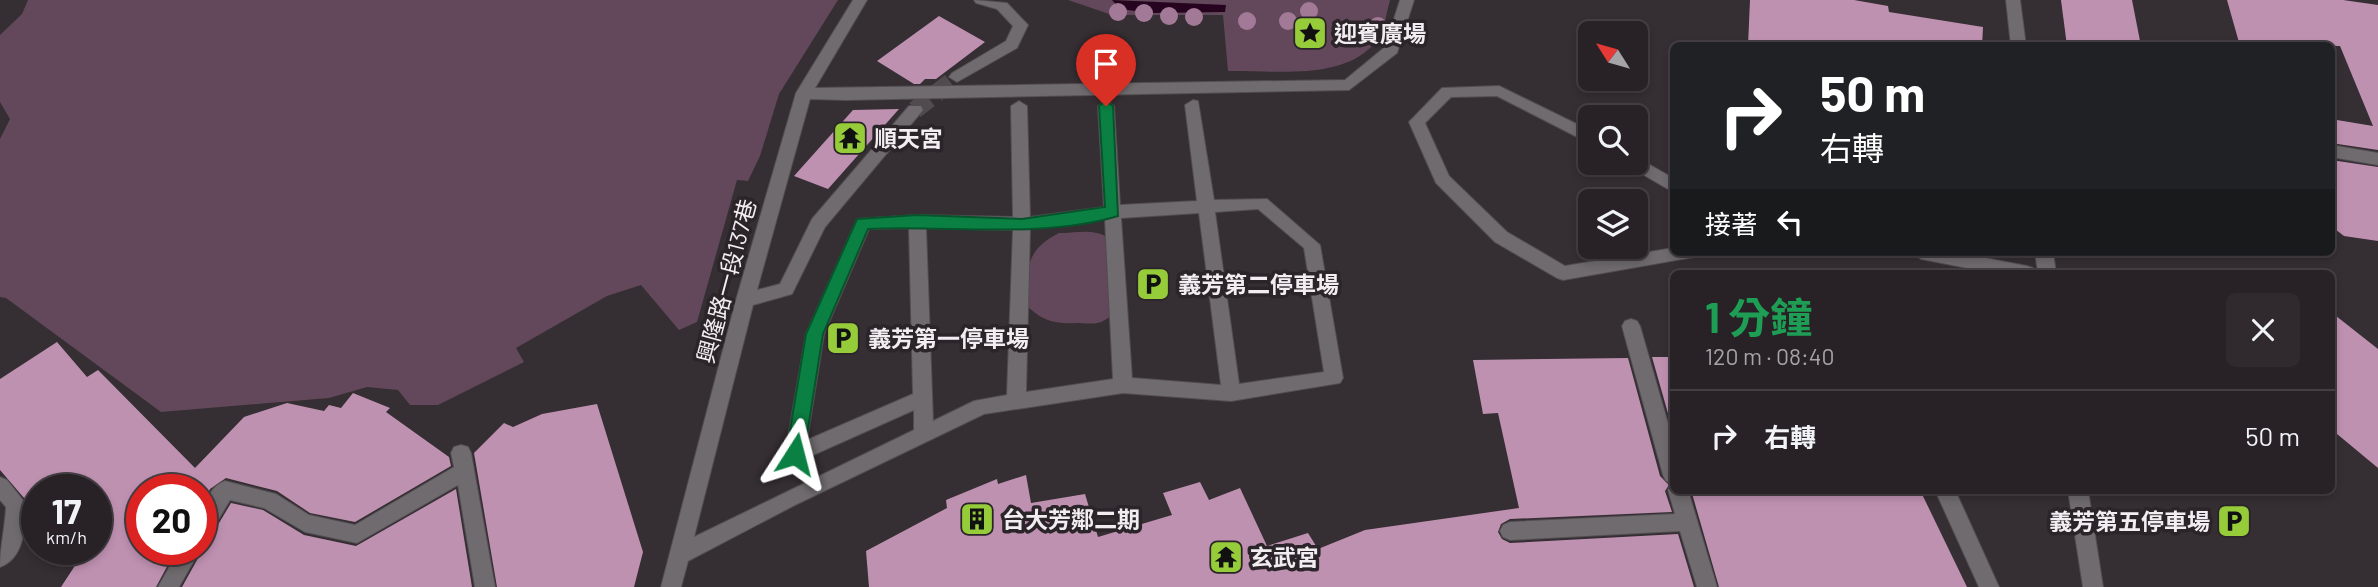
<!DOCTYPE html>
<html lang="zh-TW">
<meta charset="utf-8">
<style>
:root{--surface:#282226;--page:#302a2e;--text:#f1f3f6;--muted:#a5a4a7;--line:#443f43}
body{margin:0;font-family:Barlow,"Noto Sans TC",sans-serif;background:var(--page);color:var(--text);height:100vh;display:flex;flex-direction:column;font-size:26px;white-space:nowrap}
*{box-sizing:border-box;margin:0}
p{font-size:23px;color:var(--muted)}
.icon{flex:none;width:38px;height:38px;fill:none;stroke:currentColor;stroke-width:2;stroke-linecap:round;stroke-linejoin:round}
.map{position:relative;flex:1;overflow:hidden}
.sheet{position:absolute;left:1670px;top:270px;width:665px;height:224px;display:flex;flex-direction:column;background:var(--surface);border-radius:10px;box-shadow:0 4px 10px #0003,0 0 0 2px var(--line)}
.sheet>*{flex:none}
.hud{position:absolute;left:1670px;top:42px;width:665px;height:214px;border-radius:10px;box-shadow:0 4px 10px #0003,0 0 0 2px var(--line);background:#202124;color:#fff;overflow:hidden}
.needle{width:46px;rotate:307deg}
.buttons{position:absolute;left:1578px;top:21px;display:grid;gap:14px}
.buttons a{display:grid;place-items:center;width:70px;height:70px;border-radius:10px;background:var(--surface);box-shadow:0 4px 10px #0003,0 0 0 2px var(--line);font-size:35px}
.speed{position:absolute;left:21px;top:474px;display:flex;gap:14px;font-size:35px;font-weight:700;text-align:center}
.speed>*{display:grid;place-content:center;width:91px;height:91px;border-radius:50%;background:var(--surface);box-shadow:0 4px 10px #0003,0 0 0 2px var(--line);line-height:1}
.speed small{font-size:18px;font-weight:400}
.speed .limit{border:10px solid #d22;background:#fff;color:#111}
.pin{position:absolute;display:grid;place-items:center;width:60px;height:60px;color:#fff;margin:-72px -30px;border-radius:50% 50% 50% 0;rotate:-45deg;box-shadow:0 0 7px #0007}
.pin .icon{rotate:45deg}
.me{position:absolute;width:77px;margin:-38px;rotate:9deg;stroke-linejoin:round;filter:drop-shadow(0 0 5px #0008)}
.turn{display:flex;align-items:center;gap:24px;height:147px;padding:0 35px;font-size:32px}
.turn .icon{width:91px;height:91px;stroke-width:2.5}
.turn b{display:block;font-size:49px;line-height:60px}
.then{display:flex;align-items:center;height:66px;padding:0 35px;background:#0003;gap:14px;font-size:26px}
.round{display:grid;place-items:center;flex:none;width:74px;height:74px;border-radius:10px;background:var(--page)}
.headline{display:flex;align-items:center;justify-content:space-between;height:119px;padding:0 35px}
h1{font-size:42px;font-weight:700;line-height:52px;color:#1e9e55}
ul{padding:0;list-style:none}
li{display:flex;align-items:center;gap:21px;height:91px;padding:0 35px;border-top:2px solid var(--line)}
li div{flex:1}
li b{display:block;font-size:26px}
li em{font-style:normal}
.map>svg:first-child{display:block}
.green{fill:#62485a}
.water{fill:#26041f}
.building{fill:#bf91b1}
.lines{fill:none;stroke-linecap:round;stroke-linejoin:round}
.minor-tunnel{stroke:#514b50;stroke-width:18;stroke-dasharray:18 9;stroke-linecap:butt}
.minor-casing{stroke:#534d51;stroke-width:2}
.minor{fill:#6f6b6e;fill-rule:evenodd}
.tree{fill:#a27996}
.route{fill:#0b8043;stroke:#07532c;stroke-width:2}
.labels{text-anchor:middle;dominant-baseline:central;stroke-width:7;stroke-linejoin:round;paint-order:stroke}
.poi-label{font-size:23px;font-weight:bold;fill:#f2edf1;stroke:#2b2429;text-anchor:start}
.street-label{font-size:23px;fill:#f2edf1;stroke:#2b2429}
</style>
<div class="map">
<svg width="2378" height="587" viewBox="0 0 2378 587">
<rect width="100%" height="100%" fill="#352e33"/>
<g class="green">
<path d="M 28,0 L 838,0 L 779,94 L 760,156 L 748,181 L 737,180 L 697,322 L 679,330 L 641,285 L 607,296 L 516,348 L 524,362 L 438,405 L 410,405 L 398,390 L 367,387 L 329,398 L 161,412 L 6,298 L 0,297 L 0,139 L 10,119 L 0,102 L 0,35 L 22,14 Z"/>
<path d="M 1068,0 L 1390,0 C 1386,14 1384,35 1373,45 C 1340,81 1272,70 1228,71 L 1223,15 L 1112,15 Z"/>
<path d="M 1059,233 C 1070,233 1085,230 1097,233 C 1132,240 1136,306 1103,321 C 1097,325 1084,323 1076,323 C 1054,324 1043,321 1027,306 C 1029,270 1022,252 1059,233 Z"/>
</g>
<path class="water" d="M 1112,0 L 1226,5 L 1225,12 L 1151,13 L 1120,9 Z"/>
<g class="building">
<path d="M 1750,0 L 1854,0 L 1888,6 L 1889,12 L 1983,27 L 1982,46 L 1748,46 Z"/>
<path d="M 2061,0 L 2132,0 L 2141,46 L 2067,46 Z"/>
<path d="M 2227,0 L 2343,0 L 2378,5 L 2378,150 L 2331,143 L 2331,119 L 2373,126 L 2340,46 L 2240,46 Z"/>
<path d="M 939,16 L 985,42 L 936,79 L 925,79 L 920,84 L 914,84 L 877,61 Z"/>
<path d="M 899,109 L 828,189 L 794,176 L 853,110 Z"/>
<path d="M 2331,160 L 2378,167 L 2378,241 L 2344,236 L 2331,226 Z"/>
<path d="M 2331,312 L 2378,349 L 2378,468 L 2331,429 Z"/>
<path d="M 57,342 L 87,377 L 98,370 L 195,468 L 244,417 L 287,403 L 324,411 L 329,405 L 341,408 L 353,393 L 390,408 L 386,412 L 449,457 L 451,466 L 355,522 L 310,513 L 277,491 L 226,478 L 210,489 L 201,510 L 201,490 L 142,490 L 142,550 L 176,550 L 156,587 L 61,587 L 78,561 L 68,550 L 96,550 L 96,490 L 37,490 L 37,513 L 0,470 L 0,379 Z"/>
<path d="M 1652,357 L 1673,357 L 1673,431 Z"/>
<path d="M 1628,358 L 1660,476 L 1669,485 L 1665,491 L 1672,512 L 1510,519 L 1501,524 L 1498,532 L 1502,539 L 1510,543 L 1678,534 L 1694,587 L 869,587 L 866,551 L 947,508 L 946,500 L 997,479 L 998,484 L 1026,475 L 1031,503 L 1085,494 L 1098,537 L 1172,515 L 1163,493 L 1200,482 L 1209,500 L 1240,488 L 1267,546 L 1308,533 L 1318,549 L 1365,530 L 1519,508 L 1498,413 L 1483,414 L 1473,360 Z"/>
<path d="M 597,404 L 643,552 L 634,587 L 497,587 L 474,453 L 504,423 L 513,427 L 542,414 Z"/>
<path d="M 456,489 L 472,587 L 182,587 L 202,551 L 201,542 L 210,538 L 231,503 L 263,510 L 304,535 L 356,546 Z"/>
<path d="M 1691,490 L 1920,490 L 1967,587 L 1719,587 Z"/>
</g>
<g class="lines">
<path class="minor-tunnel" d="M 915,110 L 957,77"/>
<g class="minor-casing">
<g id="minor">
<path d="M 853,0 L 867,0 L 815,88 L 1345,80 L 1385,47 L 1400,0 L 1414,0 L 1397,53 L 1349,90 L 846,100 L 810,99 L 757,290 L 780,284 L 812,219 L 909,106 L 921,106 L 923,110 L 825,227 L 792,294 L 753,305 L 694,537 L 914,430 L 914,410 L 802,460 L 795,462 L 788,460 L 785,454 L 806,334 L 857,219 L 917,215 L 1013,217 L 1011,106 L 1019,101 L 1027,106 L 1030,217 L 1104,207 L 1098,106 L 1106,101 L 1114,106 L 1120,205 L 1197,201 L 1185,105 L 1193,100 L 1198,101 L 1214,200 L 1267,199 L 1320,245 L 1343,378 L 1340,383 L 1231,401 L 1123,393 L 984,414 L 795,505 L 688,561 L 681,587 L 661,587 L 736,300 L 796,93 ZM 1258,209 L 1304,248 L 1324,372 L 1239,384 L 1215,212 ZM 1199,213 L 1221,385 L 1132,378 L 1121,218 ZM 1105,219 L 1113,379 L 1026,392 L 1030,229 ZM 909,228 L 913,394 L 807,440 L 824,334 L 869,229 ZM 926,228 L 1013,230 L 1007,395 L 974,401 L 933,421 Z"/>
<path d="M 974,0 L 1007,3 L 1028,25 L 1017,48 L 957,82 L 949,77 L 952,73 L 1006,41 L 1013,26 L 997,9 L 976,3 Z"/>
<path d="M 2006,0 L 2020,0 L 2026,46 L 2011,46 Z"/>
<path d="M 1499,86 L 1591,131 L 1591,144 L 1497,96 L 1451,97 L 1425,123 L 1449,176 L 1507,232 L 1565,266 L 1673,248 L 1673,252 L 1697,252 L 1694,257 L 1563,280 L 1557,278 L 1495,242 L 1436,183 L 1409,122 L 1442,88 Z"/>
<path d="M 2331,145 L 2378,153 L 2378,165 L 2331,157 Z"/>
<path d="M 1636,157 L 1673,178 L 1673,192 L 1630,167 L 1628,163 L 1636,163 Z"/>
<path d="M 1912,252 L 1954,252 L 2027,266 L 2033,268 L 2036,273 L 1993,273 L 1921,259 Z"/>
<path d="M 2035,252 L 2053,252 L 2056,273 L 2038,273 Z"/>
<path d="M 1631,319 L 1637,321 L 1640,326 L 1673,441 L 1673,490 L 1688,490 L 1717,587 L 1697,587 L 1680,531 L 1510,540 L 1503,537 L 1500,531 L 1503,525 L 1510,522 L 1675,514 L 1668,490 L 1673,483 L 1666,481 L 1663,475 L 1622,326 L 1625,321 Z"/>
<path d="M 461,445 L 468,447 L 471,453 L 495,587 L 475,587 L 458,485 L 357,543 L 305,532 L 264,508 L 230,500 L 208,537 L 201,540 C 201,520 203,489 225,481 L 276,494 L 309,515 L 355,525 L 454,467 L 451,453 L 454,447 Z"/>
<path d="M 0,477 L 7,480 L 26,504 C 25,526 25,558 0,567 C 0,546 5,528 6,507 L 0,500 Z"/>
<path d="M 1935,490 L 1955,490 L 1999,587 L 1979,587 Z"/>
<path d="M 2068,490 L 2088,490 L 2103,587 L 2083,587 Z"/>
<path d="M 179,550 L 200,550 L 179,587 L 158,587 Z"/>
</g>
</g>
<use href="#minor" class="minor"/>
</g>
<g class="tree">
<circle cx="1309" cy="11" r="9"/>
<circle cx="1118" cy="12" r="9"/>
<circle cx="1144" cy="13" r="9"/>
<circle cx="1169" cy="16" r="9"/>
<circle cx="1194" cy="17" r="9"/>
<circle cx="1247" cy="21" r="9"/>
<circle cx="1288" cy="21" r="9"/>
<circle cx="1378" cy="26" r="9"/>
<circle cx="1306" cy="35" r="9"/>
</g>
<path class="route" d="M 1106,101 L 1113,106 L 1118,216 C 1043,239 947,225 868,229 L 823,334 L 804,454 L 795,461 L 789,459 L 786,454 L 806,334 L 857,219 L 917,215 L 1022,219 L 1105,207 L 1099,106 Z"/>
<defs>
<g id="sight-square" transform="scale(1.75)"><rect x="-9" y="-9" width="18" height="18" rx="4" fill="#96cc3a" stroke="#2b2429"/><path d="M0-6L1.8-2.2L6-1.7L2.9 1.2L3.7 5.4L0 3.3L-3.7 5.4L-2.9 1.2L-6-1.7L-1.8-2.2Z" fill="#111"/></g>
<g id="temple-square" transform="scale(1.75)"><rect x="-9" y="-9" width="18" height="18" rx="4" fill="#96cc3a" stroke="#2b2429"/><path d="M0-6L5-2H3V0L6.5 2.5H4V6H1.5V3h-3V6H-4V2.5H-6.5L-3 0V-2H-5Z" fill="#111"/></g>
<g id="parking-square" transform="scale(1.75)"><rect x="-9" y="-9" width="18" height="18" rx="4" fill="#96cc3a" stroke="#2b2429"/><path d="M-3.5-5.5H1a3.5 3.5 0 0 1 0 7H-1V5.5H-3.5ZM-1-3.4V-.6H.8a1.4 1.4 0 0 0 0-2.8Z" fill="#111"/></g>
<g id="building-square" transform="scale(1.75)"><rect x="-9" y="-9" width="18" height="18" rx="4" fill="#96cc3a" stroke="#2b2429"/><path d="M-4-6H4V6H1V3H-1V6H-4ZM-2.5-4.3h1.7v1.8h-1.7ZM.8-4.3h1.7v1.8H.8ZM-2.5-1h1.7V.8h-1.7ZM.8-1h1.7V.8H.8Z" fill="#111"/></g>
</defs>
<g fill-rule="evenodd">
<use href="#sight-square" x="1310" y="33"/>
<use href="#temple-square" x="850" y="138"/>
<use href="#parking-square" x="1153" y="284"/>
<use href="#parking-square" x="843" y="338"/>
<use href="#building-square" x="977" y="519"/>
<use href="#parking-square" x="2234" y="521"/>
<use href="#temple-square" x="1226" y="557"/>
</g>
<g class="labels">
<g class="poi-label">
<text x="1334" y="33">迎賓廣場</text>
<text x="874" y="138">順天宮</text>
<text x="1178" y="284">義芳第二停車場</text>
<text x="868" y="338">義芳第一停車場</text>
<text x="1002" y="519">台大芳鄰二期</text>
<text x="2210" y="521" text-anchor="end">義芳第五停車場</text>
<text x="1250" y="557">玄武宮</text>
</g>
<g class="street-label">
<text transform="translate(726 281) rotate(-75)">興隆路一段137巷</text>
</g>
</g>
</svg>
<div class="buttons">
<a><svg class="needle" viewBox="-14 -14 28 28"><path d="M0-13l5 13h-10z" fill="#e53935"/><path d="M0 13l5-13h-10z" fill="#a5a4a7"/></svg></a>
<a><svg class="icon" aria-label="search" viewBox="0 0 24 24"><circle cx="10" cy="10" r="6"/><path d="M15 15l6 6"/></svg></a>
<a><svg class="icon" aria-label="layers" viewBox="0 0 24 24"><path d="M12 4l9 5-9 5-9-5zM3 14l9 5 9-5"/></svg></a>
</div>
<div class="speed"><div>17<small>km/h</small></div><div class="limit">20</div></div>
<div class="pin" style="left:1106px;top:106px;background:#d93025"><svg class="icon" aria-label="arrive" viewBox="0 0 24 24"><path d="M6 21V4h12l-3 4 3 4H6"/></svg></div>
<svg class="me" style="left:795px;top:454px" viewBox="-20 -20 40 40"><path d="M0-17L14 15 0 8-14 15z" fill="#0b8043" stroke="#fff" stroke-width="4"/></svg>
<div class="hud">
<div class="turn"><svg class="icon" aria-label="right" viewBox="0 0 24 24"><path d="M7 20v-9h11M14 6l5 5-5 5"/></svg><div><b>50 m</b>右轉</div></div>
<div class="then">接著<svg class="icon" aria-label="left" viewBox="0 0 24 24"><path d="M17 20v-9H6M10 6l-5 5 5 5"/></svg></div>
</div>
<section class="sheet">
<div class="headline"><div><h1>1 分鐘</h1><p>120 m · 08:40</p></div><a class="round"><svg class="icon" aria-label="close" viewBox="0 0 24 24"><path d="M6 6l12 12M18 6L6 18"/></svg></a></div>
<ul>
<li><svg class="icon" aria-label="right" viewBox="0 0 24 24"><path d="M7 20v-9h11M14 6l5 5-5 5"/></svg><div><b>右轉</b></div><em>50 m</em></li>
</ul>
</section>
</div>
